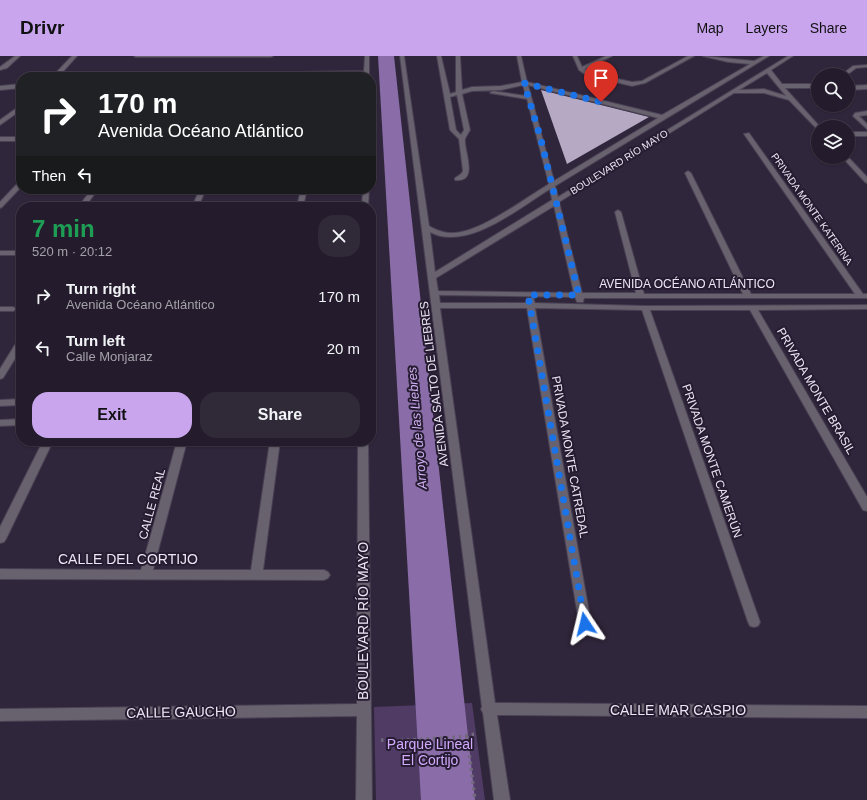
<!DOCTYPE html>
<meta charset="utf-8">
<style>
:root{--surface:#241c2c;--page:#302938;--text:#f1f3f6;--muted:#a3a1a9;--line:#413a48;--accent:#c9a5ee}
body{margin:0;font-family:Arial,sans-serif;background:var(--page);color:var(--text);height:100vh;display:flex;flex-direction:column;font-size:15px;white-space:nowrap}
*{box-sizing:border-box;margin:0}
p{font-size:13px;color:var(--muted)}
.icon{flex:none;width:22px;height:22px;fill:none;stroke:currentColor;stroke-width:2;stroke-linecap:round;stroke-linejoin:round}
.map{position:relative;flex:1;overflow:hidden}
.sheet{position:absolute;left:16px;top:146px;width:360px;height:244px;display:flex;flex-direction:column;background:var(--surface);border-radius:16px;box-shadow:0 1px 3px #0004,0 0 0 1px var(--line)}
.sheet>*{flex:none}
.top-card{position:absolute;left:16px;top:16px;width:360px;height:122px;border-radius:16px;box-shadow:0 1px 3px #0004,0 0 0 1px var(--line);background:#202124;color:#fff;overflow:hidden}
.fabs{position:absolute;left:811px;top:12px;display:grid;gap:8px}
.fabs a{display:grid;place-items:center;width:44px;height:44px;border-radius:50%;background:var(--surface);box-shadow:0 1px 3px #0004,0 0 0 1px var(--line);font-size:20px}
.pin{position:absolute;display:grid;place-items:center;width:34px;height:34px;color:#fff;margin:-41px -17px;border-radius:50% 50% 50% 0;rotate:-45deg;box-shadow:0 0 4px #0007}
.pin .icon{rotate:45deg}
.me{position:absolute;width:44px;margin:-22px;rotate:350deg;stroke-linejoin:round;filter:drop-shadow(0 0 3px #0008)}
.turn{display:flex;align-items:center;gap:14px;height:84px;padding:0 16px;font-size:18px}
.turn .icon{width:52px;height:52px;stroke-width:2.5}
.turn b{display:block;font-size:28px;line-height:34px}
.then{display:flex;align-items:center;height:38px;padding:0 16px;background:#0003;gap:8px;font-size:15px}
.round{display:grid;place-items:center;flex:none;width:42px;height:42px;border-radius:16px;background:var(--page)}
.headline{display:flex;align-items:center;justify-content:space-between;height:68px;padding:0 16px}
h1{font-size:24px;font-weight:800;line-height:30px;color:#1e9e55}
.action{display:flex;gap:8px;margin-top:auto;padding:8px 16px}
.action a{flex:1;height:46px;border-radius:16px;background:var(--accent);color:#111;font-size:16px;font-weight:800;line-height:46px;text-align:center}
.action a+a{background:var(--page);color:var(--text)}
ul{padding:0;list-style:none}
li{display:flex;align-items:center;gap:12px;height:52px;padding:0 16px}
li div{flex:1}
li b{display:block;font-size:15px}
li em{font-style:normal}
header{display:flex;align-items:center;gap:24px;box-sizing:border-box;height:56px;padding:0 20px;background:var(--accent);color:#111}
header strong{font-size:19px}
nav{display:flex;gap:22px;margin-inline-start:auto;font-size:14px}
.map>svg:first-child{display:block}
.green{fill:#4f3b64}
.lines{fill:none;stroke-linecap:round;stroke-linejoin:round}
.river{fill:#8a6da8;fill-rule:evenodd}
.building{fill:#b5a9c4}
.minor-casing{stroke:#4a4155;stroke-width:2}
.path{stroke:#72697c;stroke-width:3.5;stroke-dasharray:2.5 4;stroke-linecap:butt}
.minor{fill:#67626d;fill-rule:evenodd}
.route{stroke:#1a73e8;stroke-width:7;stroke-dasharray:0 12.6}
.labels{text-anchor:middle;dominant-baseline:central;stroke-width:4;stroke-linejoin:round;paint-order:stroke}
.far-street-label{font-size:10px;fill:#ece6f4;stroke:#261c31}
.street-label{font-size:12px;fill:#ece6f4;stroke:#261c31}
.water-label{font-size:13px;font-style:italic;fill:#d2b1f5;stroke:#261c31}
.near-street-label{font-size:14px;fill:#ece6f4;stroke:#261c31}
.near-park-label{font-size:14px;fill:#d3aafe;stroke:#261c31}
</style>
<header>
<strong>Drivr</strong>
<nav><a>Map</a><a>Layers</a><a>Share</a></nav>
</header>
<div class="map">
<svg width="867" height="744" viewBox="0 0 867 744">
<rect width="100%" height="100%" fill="#30263b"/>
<path class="green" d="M 472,647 L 485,744 L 376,744 L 374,651 Z"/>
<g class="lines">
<path class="river" d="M 378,0 L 394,0 L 475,744 L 421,744 Z"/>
</g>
<path class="building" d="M 541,34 L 649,61 L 567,108 Z"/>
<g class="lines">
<g class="minor-casing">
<g id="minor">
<path d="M 15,0 L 20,0 L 7,12 L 0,14 L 0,11 Z"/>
<path d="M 72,0 L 77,0 L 58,21 L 52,21 Z"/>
<path d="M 134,0 L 273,0 L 271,1 L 136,1 Z"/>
<path d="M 365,0 L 369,0 L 369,21 L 363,21 L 364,18 L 121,21 L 124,19 L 364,15 Z"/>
<path d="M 400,0 L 404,0 L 429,170 C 436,174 443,177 452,177 C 480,177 524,143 549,128 L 527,43 L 490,37 L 493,35 L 526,40 L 523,29 L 501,34 L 472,35 L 462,38 L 470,74 C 469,76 466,80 465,83 C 463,93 480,127 455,124 L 455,122 L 461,118 L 463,115 L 459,83 L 450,74 L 437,0 L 441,0 L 450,38 L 456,36 L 456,0 L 460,0 L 462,34 L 472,31 L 501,30 L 522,26 L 517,0 L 521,0 L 527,26 L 662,59 L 750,8 L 728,6 L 703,0 L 754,5 L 764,0 L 769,0 L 555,130 L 558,141 L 788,0 L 793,0 L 771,14 L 782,28 L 818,28 L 818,32 L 785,32 L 820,71 L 818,71 L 818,74 L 789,44 L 764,37 L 734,37 L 559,146 L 582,237 L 636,237 L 615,156 L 618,154 L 621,156 L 644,238 L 743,238 L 685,117 L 688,115 L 691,117 L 751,238 L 855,238 L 744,78 L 749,77 L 863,238 L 867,238 L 867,242 L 584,242 L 583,246 L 577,246 L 575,241 L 439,239 L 440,247 L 526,247 L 527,242 L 533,242 L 535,247 L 645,250 L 867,249 L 867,253 L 758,254 L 867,441 L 867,455 L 863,454 L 750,254 L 650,254 L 760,566 L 758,570 L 754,571 L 750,570 L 748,566 L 642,254 L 535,252 L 591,567 L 590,571 L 585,572 L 580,571 L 579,567 L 527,252 L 440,252 L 495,647 L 867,650 L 867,662 L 497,659 L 510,744 L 494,744 L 483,657 L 481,653 L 482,651 ZM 767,17 L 786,40 L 764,33 L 739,34 ZM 528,29 L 658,62 L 554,125 ZM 457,39 L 464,74 L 461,79 L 456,74 L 450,41 ZM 550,133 L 552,144 L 435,216 L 430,176 C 467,196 519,152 550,133 ZM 554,150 L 574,237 L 438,235 L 436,222 Z"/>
<path d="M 573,0 L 577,0 L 582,11 L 606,0 L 612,0 L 585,13 L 590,17 L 632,26 L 642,25 L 688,0 L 694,0 L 645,27 L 632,30 L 586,19 L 579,14 Z"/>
<path d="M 867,9 L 867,11 L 856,12 L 847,19 L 841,19 L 853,10 Z"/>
<path d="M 21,28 L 21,32 L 0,34 L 0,30 Z"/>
<path d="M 867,29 L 867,33 L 848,34 L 848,30 Z"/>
<path d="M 21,49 L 21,54 L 0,69 L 0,64 Z"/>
<path d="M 867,55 L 867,59 L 859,60 L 867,68 L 867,73 L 853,60 L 855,57 Z"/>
<rect x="848" y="76" width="19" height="4"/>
<rect x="0" y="81" width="21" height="4"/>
<path d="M 842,101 L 848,101 L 867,121 L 867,127 L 865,126 Z"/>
<path d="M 21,125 L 21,131 L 2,151 L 0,152 L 0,146 L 19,126 Z"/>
<path d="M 92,133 L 98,133 L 85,151 L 78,151 Z"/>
<path d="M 200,133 L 206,133 L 198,151 L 192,151 Z"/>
<path d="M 301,133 L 307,133 L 303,151 L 297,151 Z"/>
<path d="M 363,133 L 369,133 L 368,151 L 362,151 Z"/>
<rect x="0" y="195" width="21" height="4"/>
<path d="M 0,251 L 13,251 L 17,253 L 13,255 L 0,255 Z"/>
<path d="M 21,283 L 21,293 L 3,322 L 0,323 L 0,313 L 18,284 Z"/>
<path d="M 21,343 L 21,349 L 0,350 L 0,344 Z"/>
<path d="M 21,363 L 21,369 L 0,370 L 0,364 Z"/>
<path d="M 43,385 L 53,385 L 6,483 L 4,486 L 0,487 L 0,471 Z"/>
<path d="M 177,385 L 187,385 L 153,514 L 251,514 L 270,385 L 280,385 L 263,514 L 324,514 L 328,516 L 330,519 L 328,522 L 324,524 L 0,523 L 0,513 L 141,514 Z"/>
<path d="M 358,385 L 368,385 L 372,744 L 356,744 L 357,660 L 0,665 L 0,653 L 357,648 Z"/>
</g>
</g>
<g class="path">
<path d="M 467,680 L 475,744"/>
<path d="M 381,684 L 391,685 L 458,681 L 476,678"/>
</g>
<use href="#minor" class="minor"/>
</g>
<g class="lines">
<path class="route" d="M 585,568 L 528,239 L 579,239 L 540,80 L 524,27 L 601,46"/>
</g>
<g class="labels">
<g class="far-street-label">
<text transform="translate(619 106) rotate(-32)">BOULEVARD RÍO MAYO</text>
<text transform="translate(812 153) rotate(55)">PRIVADA MONTE KATERINA</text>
</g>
<g class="street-label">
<text x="687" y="228">AVENIDA OCÉANO ATLÁNTICO</text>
<text transform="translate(434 328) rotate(-97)">AVENIDA SALTO DE LIEBRES</text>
<text transform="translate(816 335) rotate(60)">PRIVADA MONTE BRASIL</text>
<text transform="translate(570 401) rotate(80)">PRIVADA MONTE CATREDAL</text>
<text transform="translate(712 405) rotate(71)">PRIVADA MONTE CAMERÚN</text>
<text transform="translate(152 448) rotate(-75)">CALLE REAL</text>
</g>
<g class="water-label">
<text transform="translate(417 372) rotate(-95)">Arroyo de las Liebres</text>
</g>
<g class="near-street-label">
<text x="128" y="503">CALLE DEL CORTIJO</text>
<text transform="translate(363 565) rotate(-90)">BOULEVARD RÍO MAYO</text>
<text x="678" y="654">CALLE MAR CASPIO</text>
<text transform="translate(181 656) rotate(-1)">CALLE GAUCHO</text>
</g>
<g class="near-park-label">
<text x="430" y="688">Parque Lineal<tspan x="430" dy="16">El Cortijo</tspan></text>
</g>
</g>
</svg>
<div class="fabs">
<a><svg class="icon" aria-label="search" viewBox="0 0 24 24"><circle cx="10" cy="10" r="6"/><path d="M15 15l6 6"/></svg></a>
<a><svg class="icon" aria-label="layers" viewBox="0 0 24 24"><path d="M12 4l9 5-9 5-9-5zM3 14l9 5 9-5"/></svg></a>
</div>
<div class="pin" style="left:601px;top:46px;background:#d93025"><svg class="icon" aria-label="arrive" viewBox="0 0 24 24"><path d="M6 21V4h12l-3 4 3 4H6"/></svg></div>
<svg class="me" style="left:585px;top:568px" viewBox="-20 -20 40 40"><path d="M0-17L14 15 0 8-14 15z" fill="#1a73e8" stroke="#fff" stroke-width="4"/></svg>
<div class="top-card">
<div class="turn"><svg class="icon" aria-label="right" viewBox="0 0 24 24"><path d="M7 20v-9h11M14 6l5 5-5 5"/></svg><div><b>170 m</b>Avenida Océano Atlántico</div></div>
<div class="then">Then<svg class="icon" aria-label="left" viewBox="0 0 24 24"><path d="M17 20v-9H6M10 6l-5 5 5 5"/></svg></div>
</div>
<section class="sheet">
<div class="headline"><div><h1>7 min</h1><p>520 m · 20:12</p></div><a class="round"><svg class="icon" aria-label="close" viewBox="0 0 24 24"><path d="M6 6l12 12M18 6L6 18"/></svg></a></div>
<ul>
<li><svg class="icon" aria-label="right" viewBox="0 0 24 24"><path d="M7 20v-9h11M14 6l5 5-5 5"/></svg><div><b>Turn right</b><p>Avenida Océano Atlántico</p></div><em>170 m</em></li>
<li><svg class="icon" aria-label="left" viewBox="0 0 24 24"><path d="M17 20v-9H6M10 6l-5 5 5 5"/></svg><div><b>Turn left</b><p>Calle Monjaraz</p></div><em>20 m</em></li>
</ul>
<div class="action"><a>Exit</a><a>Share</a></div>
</section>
</div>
